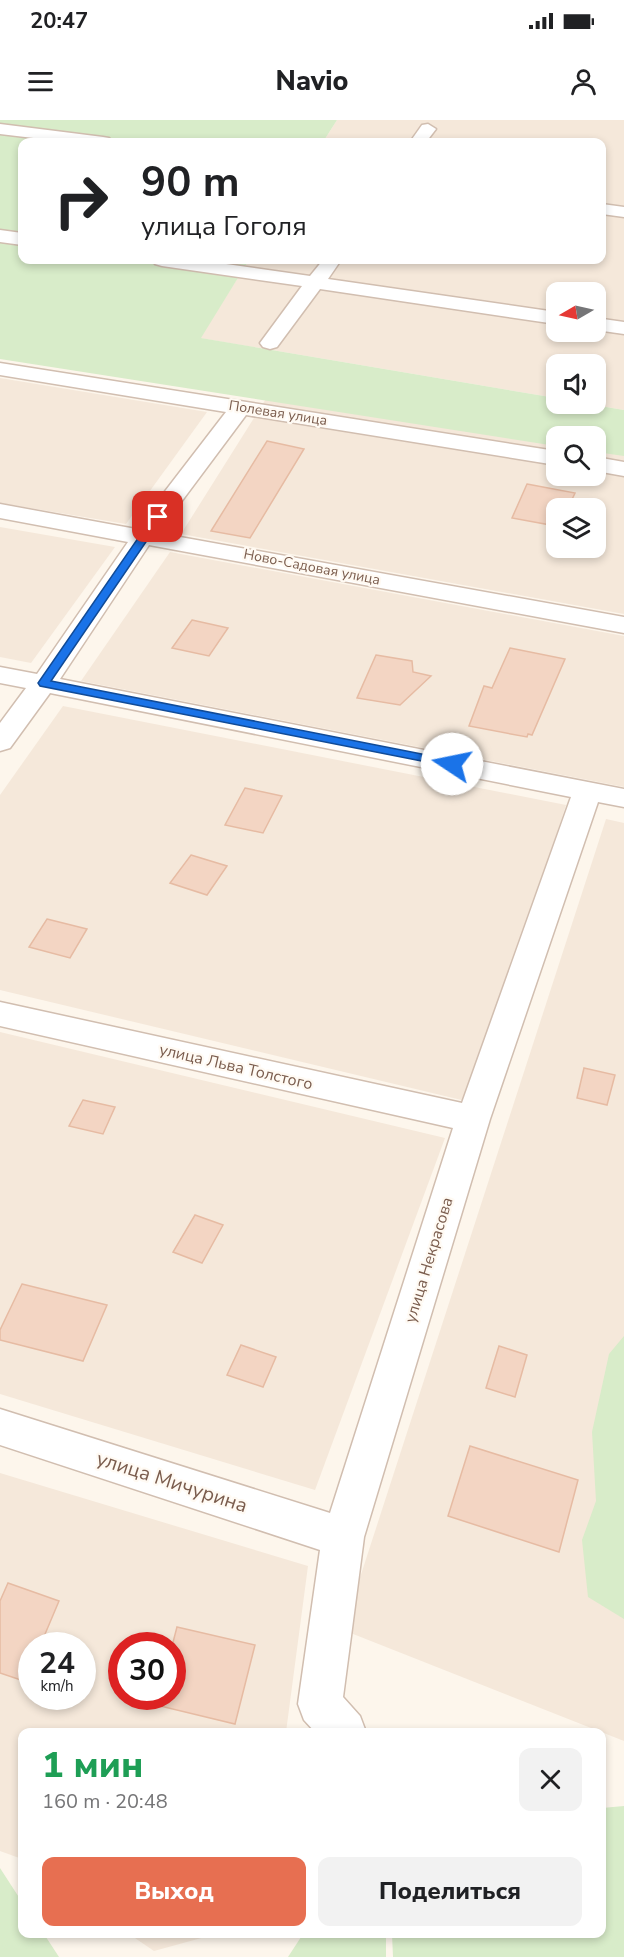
<!DOCTYPE html>
<html lang="ru">
<meta charset="utf-8">
<style>
:root{--surface:#fff;--page:#f2f2f2;--text:#202124;--muted:#757577;--accent:#e76f51}
body{margin:0;font-family:"Nunito Sans",sans-serif;background:var(--page);color:var(--text);height:100vh;display:flex;flex-direction:column;font-size:22px;white-space:nowrap}
*{box-sizing:border-box;margin:0}
p{font-size:20px;color:var(--muted)}
.icon{flex:none;width:33px;height:33px;fill:none;stroke:currentColor;stroke-width:2;stroke-linecap:round;stroke-linejoin:round}
.map{position:relative;flex:1;overflow:hidden}
.sheet{position:absolute;left:18px;top:1608px;width:588px;height:210px;display:flex;flex-direction:column;background:var(--surface);border-radius:12px;box-shadow:0 3px 9px #0003}
.sheet>*{flex:none}
.top-card{position:absolute;left:18px;top:18px;width:588px;height:126px;border-radius:12px;box-shadow:0 3px 9px #0003;background:#fff;color:var(--text);overflow:hidden}
.needle{width:39px;rotate:261deg}
.fabs{position:absolute;left:546px;top:162px;display:grid;gap:12px}
.fabs a{display:grid;place-items:center;width:60px;height:60px;border-radius:12px;background:var(--surface);box-shadow:0 3px 9px #0003;font-size:30px}
.speed{position:absolute;left:18px;top:1512px;display:flex;gap:12px;font-size:30px;font-weight:700;text-align:center}
.speed>*{display:grid;place-content:center;width:78px;height:78px;border-radius:50%;background:var(--surface);box-shadow:0 3px 9px #0003;line-height:1}
.speed small{font-size:15px;font-weight:400}
.speed .limit{border:9px solid #d22;background:#fff;color:#111}
.pin{position:absolute;display:grid;place-items:center;width:51px;height:51px;color:#fff;margin:-26px;border-radius:12px;box-shadow:0 3px 9px #0006}
.me{position:absolute;width:66px;margin:-33px;rotate:281deg;stroke-linejoin:round;filter:drop-shadow(0 0 4px #0008)}
.turn{display:flex;align-items:center;gap:21px;height:126px;padding:0 24px;font-size:27px}
.turn .icon{width:78px;height:78px;stroke-width:2.5}
.turn b{display:block;font-size:42px;line-height:51px}
.round{display:grid;place-items:center;flex:none;width:63px;height:63px;border-radius:12px;background:var(--page)}
.overview{display:flex;align-items:center;justify-content:space-between;height:102px;padding:0 24px}
h1{font-size:36px;font-weight:800;line-height:45px;color:#1e9e55}
.button{display:flex;gap:12px;margin-top:auto;padding:12px 24px}
.button a{flex:1;height:69px;border-radius:12px;background:var(--accent);color:#fff;font-size:24px;font-weight:800;line-height:69px;text-align:center}
.button a+a{background:var(--page);color:var(--text)}
.status{display:flex;justify-content:space-between;align-items:center;height:42px;padding:0 30px;background:var(--surface);direction:ltr}
.status svg{height:16px;fill:currentColor}
header{display:flex;justify-content:space-between;align-items:center;height:78px;padding:0 24px;background:var(--surface);font-size:27px;font-weight:800}
.map>svg:first-child{display:block}
.residential{fill:#f5e8da;fill-rule:evenodd}
.green{fill:#d8ecc9}
.building{fill:#f3d5c3;stroke:#e6bba3;stroke-width:1.5}
.lines{fill:none;stroke-linecap:round;stroke-linejoin:round}
.minor-casing{stroke:#d1beb0;stroke-width:3}
.minor{fill:#fff;fill-rule:evenodd}
.route{fill:#1a73e8;stroke:#114b97;stroke-width:1.5}
.labels{text-anchor:middle;dominant-baseline:central;stroke-width:4.5;stroke-linejoin:round;paint-order:stroke}
.far-street-label{font-size:14px;fill:#7a5c4d;stroke:#fffaf3}
.street-label{font-size:16px;fill:#7a5c4d;stroke:#fffaf3}
.near-street-label{font-size:20px;fill:#7a5c4d;stroke:#fffaf3}
</style>
<div class="status"><b>20:47</b><svg viewBox="0 0 49 12"><path d="M0 12V9h3v3zM5 12V6h3v6zM10 12V3h3v9zM15 12V0h3v12zM26 1h20v11H26zM47 4h2v5h-2z"/></svg></div>
<header><svg class="icon" aria-label="menu" viewBox="0 0 24 24"><path d="M4 6h16M4 12h16M4 18h16"/></svg>Navio<svg class="icon" aria-label="person" viewBox="0 0 24 24"><circle cx="12" cy="8" r="4"/><path d="M4 21q1-7 8-7t8 7"/></svg></header>
<div class="map">
<svg width="624" height="1837" viewBox="0 0 624 1837">
<rect width="100%" height="100%" fill="#fdf6ec"/>
<g class="residential">
<path d="M 337,0 L 624,0 L 624,290 L 588,284 L 596,284 L 596,244 L 556,244 L 556,278 L 200,218 L 249,140 L 602,140 L 602,22 L 323,22 ZM 556,172 L 596,172 L 596,212 L 556,212 Z"/>
<path d="M 291,239 L 556,316 L 556,356 L 596,356 L 596,320 L 624,324 L 624,494 L 181,414 ZM 556,388 L 596,388 L 596,428 L 556,428 Z"/>
<path d="M 0,258 L 207,292 L 126,404 L 0,383 Z"/>
<path d="M 0,407 L 115,427 L 31,543 L 0,537 Z"/>
<path d="M 170,432 L 624,516 L 624,667 L 81,561 Z"/>
<path d="M 63,586 L 566,685 L 470,982 L 0,870 L 0,675 Z"/>
<path d="M 606,699 L 624,703 L 624,1621 L 343,1510 Z"/>
<path d="M 0,912 L 445,1018 L 315,1370 L 0,1274 Z"/>
<path d="M 0,1353 L 308,1446 L 286,1612 L 22,1612 L 22,1739 L 0,1731 ZM 32,1526 L 82,1526 L 82,1576 L 32,1576 ZM 122,1526 L 172,1526 L 172,1576 L 122,1576 Z"/>
<path d="M 129,1814 L 216,1814 L 154,1831 Z"/>
</g>
<g class="green">
<path d="M 0,0 L 337,0 L 323,22 L 22,22 L 22,140 L 249,140 L 201,218 L 556,278 L 556,284 L 588,284 L 624,290 L 624,336 L 596,332 L 596,316 L 556,316 L 556,326 L 0,239 Z"/>
<path d="M 624,1216 L 624,1499 L 588,1477 L 582,1420 L 596,1381 L 592,1312 L 609,1234 Z"/>
<path d="M 624,1686 L 624,1837 L 393,1837 L 392,1814 L 602,1814 L 602,1688 Z"/>
<path d="M 0,1748 L 22,1782 L 22,1814 L 44,1814 L 59,1837 L 0,1837 Z"/>
<path d="M 303,1814 L 386,1814 L 386,1837 L 288,1837 Z"/>
</g>
<g class="building">
<path d="M 267,321 L 304,329 L 250,418 L 211,411 Z"/>
<path d="M 527,364 L 575,373 L 568,388 L 556,388 L 556,406 L 512,398 Z"/>
<path d="M 192,500 L 228,508 L 209,536 L 172,528 Z"/>
<path d="M 510,528 L 565,539 L 532,615 L 528,614 L 527,617 L 469,606 L 484,566 L 492,568 Z"/>
<path d="M 376,535 L 412,541 L 413,552 L 431,556 L 400,585 L 357,578 Z"/>
<path d="M 245,668 L 282,676 L 263,713 L 225,705 Z"/>
<path d="M 191,735 L 227,746 L 207,775 L 170,763 Z"/>
<path d="M 47,799 L 87,809 L 70,838 L 29,827 Z"/>
<path d="M 584,948 L 615,955 L 607,985 L 577,978 Z"/>
<path d="M 83,980 L 115,987 L 103,1014 L 69,1006 Z"/>
<path d="M 195,1095 L 223,1105 L 202,1143 L 173,1132 Z"/>
<path d="M 22,1164 L 107,1185 L 83,1241 L 0,1220 L 0,1210 Z"/>
<path d="M 241,1225 L 276,1237 L 263,1267 L 227,1255 Z"/>
<path d="M 499,1226 L 527,1235 L 515,1277 L 486,1268 Z"/>
<path d="M 470,1326 L 578,1360 L 559,1432 L 448,1396 Z"/>
<path d="M 8,1463 L 59,1481 L 40,1526 L 32,1526 L 32,1544 L 24,1561 L 0,1553 L 0,1481 Z"/>
<path d="M 177,1507 L 255,1525 L 235,1604 L 156,1585 L 158,1576 L 172,1576 L 172,1526 Z"/>
</g>
<g class="lines">
<g class="minor-casing">
<g id="minor">
<path d="M 0,4 L 103,17 L 109,18 L 112,22 L 67,22 L 0,14 Z"/>
<path d="M 428,4 L 436,9 L 426,22 L 410,22 L 422,5 Z"/>
<path d="M 602,84 L 624,87 L 624,97 L 602,94 Z"/>
<path d="M 0,110 L 22,113 L 22,125 L 0,122 Z"/>
<path d="M 153,140 L 198,140 L 310,156 L 323,140 L 341,140 L 328,159 L 556,192 L 556,204 L 320,169 L 277,227 L 270,229 L 263,227 L 260,223 L 302,166 L 162,146 L 155,144 Z"/>
<path d="M 596,198 L 624,202 L 624,214 L 596,210 Z"/>
<path d="M 0,243 L 556,331 L 556,345 L 246,295 L 158,413 L 624,497 L 624,513 L 149,425 L 60,559 L 624,669 L 624,687 L 598,682 L 490,999 L 364,1417 L 343,1577 L 360,1596 L 366,1612 L 315,1612 L 304,1600 L 298,1584 L 320,1430 L 0,1325 L 0,1289 L 330,1393 L 453,1008 L 0,906 L 0,882 L 462,983 L 571,677 L 50,573 L 10,628 L 0,631 L 0,603 L 26,568 L 0,563 L 0,547 L 37,554 L 128,422 L 0,398 L 0,384 L 136,409 L 226,292 L 0,255 Z"/>
<path d="M 596,337 L 624,342 L 624,356 L 596,351 Z"/>
</g>
</g>
<use href="#minor" class="minor"/>
</g>
<path class="route" d="M 154,395 L 163,397 L 51,561 L 452,640 L 458,644 L 456,646 L 452,647 L 40,566 L 38,563 Z"/>
<g class="labels">
<g class="far-street-label">
<text transform="translate(278 293) rotate(9)">Полевая улица</text>
<text transform="translate(312 447) rotate(11)">Ново-Садовая улица</text>
</g>
<g class="street-label">
<text transform="translate(236 947) rotate(13)">улица Льва Толстого</text>
<text transform="translate(429 1140) rotate(-73)">улица Некрасова</text>
</g>
<g class="near-street-label">
<text transform="translate(172 1362) rotate(18)">улица Мичурина</text>
</g>
</g>
</svg>
<div class="fabs">
<a><svg class="needle" viewBox="-14 -14 28 28"><path d="M0-13l5 13h-10z" fill="#e53935"/><path d="M0 13l5-13h-10z" fill="#757577"/></svg></a>
<a><svg class="icon" aria-label="sound" viewBox="0 0 24 24"><path d="M4 9h4l5-4v14l-5-4H4zM17 9q2 3 0 6"/></svg></a>
<a><svg class="icon" aria-label="search" viewBox="0 0 24 24"><circle cx="10" cy="10" r="6"/><path d="M15 15l6 6"/></svg></a>
<a><svg class="icon" aria-label="layers" viewBox="0 0 24 24"><path d="M12 4l9 5-9 5-9-5zM3 14l9 5 9-5"/></svg></a>
</div>
<div class="speed"><div>24<small>km/h</small></div><div class="limit">30</div></div>
<div class="pin" style="left:158px;top:397px;background:#d93025"><svg class="icon" aria-label="arrive" viewBox="0 0 24 24"><path d="M6 21V4h12l-3 4 3 4H6"/></svg></div>
<svg class="me" style="left:452px;top:644px" viewBox="-20 -20 40 40"><circle r="19" fill="#fff"/><path d="M0-13L10 11 0 6-10 11z" fill="#1a73e8"/></svg>
<div class="top-card">
<div class="turn"><svg class="icon" aria-label="right" viewBox="0 0 24 24"><path d="M7 20v-9h11M14 6l5 5-5 5"/></svg><div><b>90 m</b>улица Гоголя</div></div>
</div>
<section class="sheet">
<div class="overview"><div><h1>1 мин</h1><p>160 m · 20:48</p></div><a class="round"><svg class="icon" aria-label="close" viewBox="0 0 24 24"><path d="M6 6l12 12M18 6L6 18"/></svg></a></div>
<div class="button"><a>Выход</a><a>Поделиться</a></div>
</section>
</div>
